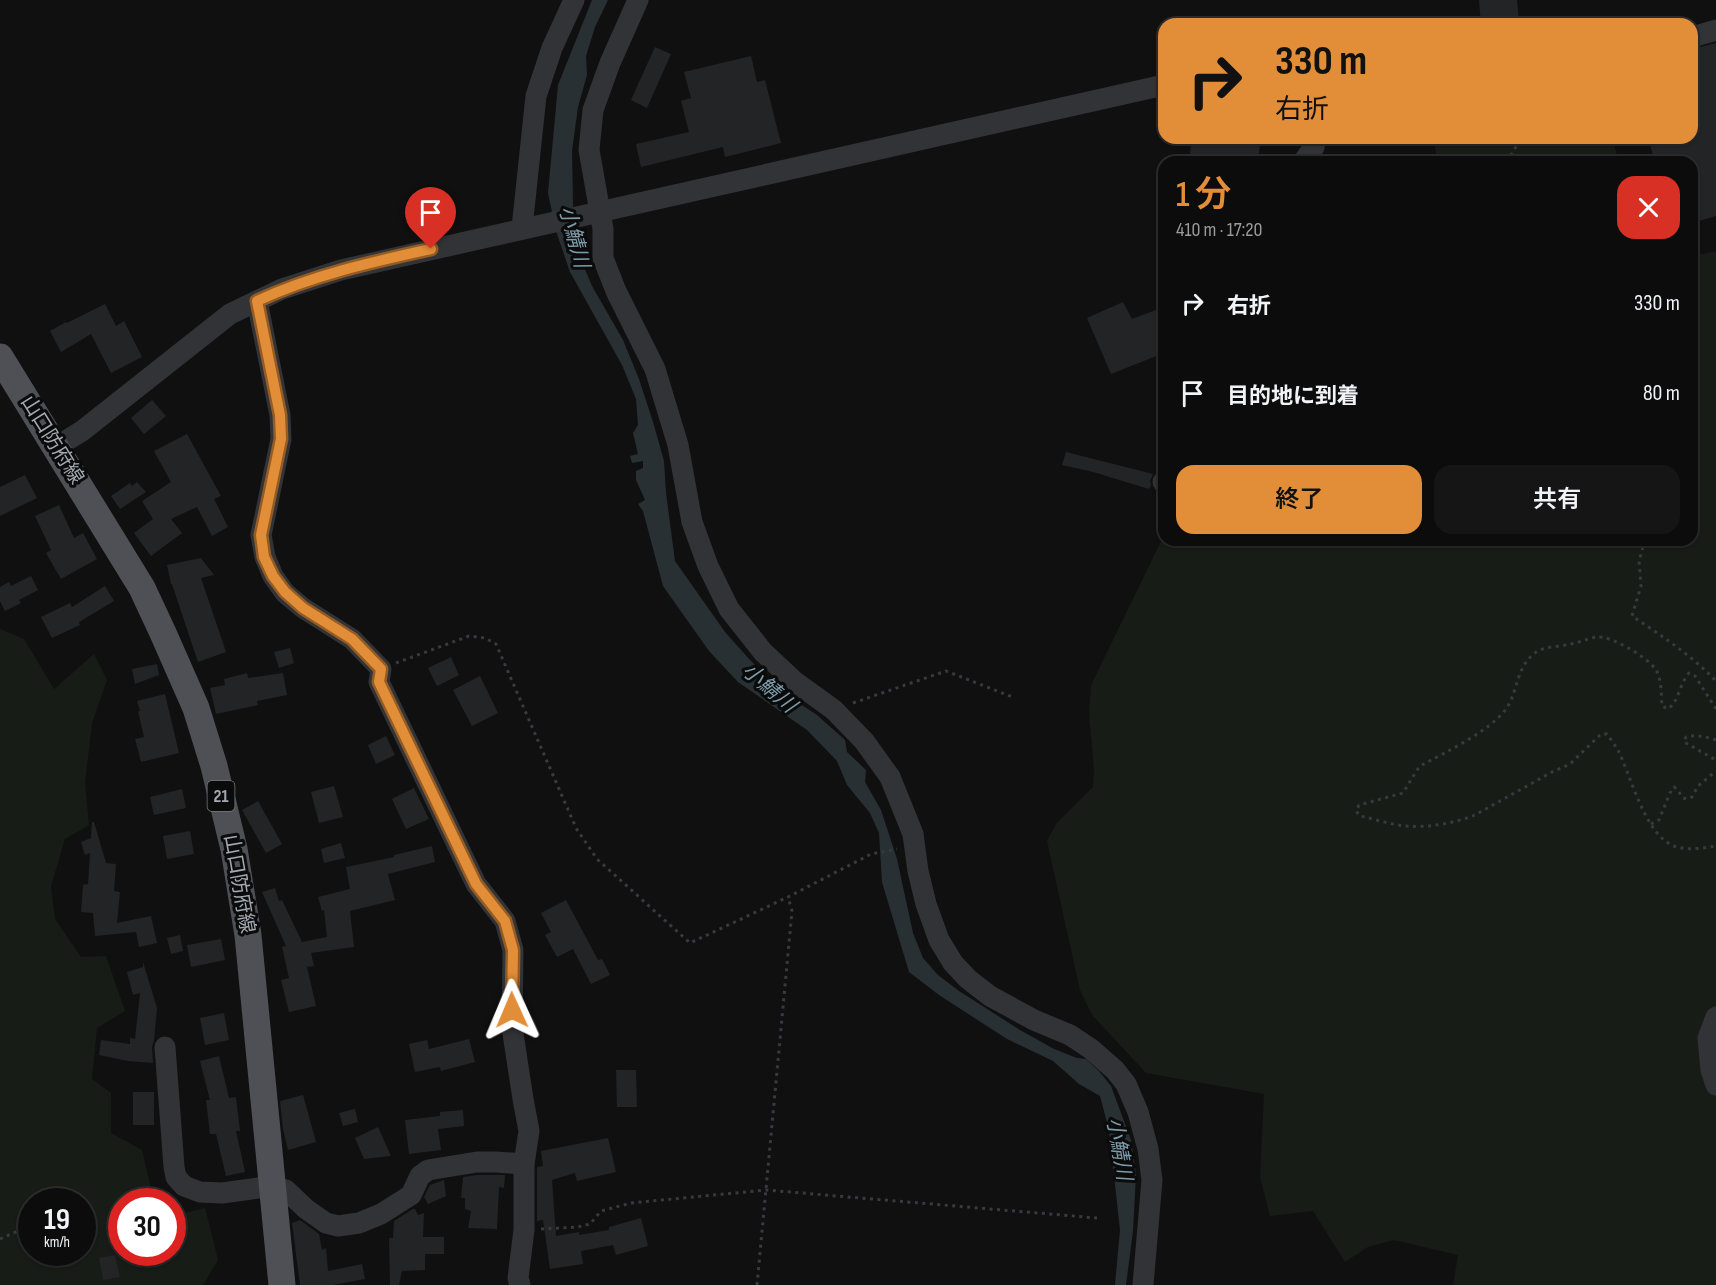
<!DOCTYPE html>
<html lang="ja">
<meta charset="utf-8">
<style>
:root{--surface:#0c0c0d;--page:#151516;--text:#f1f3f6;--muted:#9a9b9d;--line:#2c2c2e;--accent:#e28d38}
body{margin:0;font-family:"Sofia Sans Condensed","Noto Sans JP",sans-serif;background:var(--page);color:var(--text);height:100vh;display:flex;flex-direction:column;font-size:22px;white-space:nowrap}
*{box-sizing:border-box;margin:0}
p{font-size:20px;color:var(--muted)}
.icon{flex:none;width:33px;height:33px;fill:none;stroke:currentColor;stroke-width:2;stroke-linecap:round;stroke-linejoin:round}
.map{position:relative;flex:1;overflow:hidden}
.sheet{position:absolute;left:1158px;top:156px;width:540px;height:390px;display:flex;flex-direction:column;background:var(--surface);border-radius:18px;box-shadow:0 2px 4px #0004,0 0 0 2px var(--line)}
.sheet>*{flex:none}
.banner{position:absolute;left:1158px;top:18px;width:540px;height:126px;border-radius:18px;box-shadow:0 2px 4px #0004,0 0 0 2px var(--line);background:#e28d38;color:#111;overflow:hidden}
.speed{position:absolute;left:18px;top:1188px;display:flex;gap:12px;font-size:30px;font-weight:700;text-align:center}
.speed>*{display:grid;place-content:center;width:78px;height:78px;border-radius:50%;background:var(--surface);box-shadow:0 2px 4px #0004,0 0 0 2px var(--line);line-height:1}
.speed small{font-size:15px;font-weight:400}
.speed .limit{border:9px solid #d22;background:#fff;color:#111}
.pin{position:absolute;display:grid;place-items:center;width:51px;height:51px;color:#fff;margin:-62px -26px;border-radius:50% 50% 50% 0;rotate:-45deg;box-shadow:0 0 6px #0007}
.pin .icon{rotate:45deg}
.me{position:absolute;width:66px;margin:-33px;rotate:359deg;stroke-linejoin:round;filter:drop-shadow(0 0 4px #0008)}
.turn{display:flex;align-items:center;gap:21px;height:126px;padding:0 18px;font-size:27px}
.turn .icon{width:78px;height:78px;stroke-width:2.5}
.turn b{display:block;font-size:42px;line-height:51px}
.round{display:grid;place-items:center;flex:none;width:63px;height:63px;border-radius:18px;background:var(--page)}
.summary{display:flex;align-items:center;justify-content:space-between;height:102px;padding:0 18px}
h1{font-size:36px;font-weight:600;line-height:45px;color:var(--accent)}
.primary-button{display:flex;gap:12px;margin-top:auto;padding:12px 18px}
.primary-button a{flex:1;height:69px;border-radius:18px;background:var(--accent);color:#111;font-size:24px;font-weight:600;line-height:69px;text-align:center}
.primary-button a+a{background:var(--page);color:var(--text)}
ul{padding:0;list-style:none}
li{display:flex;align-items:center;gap:18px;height:90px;padding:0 18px}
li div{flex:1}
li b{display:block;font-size:22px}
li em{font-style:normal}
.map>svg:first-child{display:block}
.green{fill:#171c17;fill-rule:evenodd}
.water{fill:#283034}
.building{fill:#232425}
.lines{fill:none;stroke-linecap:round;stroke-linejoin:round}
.path{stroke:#383a3d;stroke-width:3;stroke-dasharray:3 4.5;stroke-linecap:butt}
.minor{stroke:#323336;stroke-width:21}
.major{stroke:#4e5055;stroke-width:27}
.route-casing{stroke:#935c24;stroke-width:15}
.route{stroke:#e28d38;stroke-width:10}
.labels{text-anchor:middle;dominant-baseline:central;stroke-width:6;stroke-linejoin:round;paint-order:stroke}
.shield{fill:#0b0b0c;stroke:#757a80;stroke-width:1.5}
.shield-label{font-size:18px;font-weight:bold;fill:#a3a9b1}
.street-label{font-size:20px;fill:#a3a9b1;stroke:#0b0b0c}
.water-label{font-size:21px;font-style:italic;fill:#7c9caa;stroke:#0b0b0c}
</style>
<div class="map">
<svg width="1716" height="1285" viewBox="0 0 1716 1285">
<rect width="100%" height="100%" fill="#101011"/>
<g class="green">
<path d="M 1434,138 L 1612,138 L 1619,162 L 1433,162 L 1436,155 Z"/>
<path d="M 1716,251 L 1716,1285 L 1453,1285 L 1458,1255 L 1394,1240 L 1368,1247 L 1345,1262 L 1313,1211 L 1270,1216 L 1260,1177 L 1264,1094 L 1146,1073 L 1092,1015 L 1080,990 L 1047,841 L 1056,824 L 1093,787 L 1094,769 L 1089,714 L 1091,685 L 1164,535 L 1164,540 L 1692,540 L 1692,256 Z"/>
<path d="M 0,629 L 24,639 L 54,689 L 94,654 L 107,680 L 92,723 L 85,783 L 89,825 L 65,839 L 51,886 L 55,919 L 81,957 L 106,956 L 125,1011 L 97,1028 L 92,1079 L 111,1093 L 111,1133 L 142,1150 L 154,1201 L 122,1202 L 122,1252 L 172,1252 L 173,1216 L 205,1208 L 218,1260 L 203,1285 L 0,1285 ZM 32,1202 L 82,1202 L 82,1252 L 32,1252 Z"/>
</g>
<path class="water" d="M 592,0 L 608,0 L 595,27 L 586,56 L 587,75 L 578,107 L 572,151 L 573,205 L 582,262 L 592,286 L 623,340 L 639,379 L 653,422 L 664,461 L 666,493 L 675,561 L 725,632 L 750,660 L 785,694 L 817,715 L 845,740 L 847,752 L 866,770 L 865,782 L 881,810 L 897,859 L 913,933 L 923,958 L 938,975 L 959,991 L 1020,1030 L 1054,1049 L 1077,1058 L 1086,1059 L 1098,1070 L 1111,1086 L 1131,1140 L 1136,1174 L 1133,1231 L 1126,1285 L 1115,1285 L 1120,1230 L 1109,1130 L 1100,1096 L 1079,1084 L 1053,1061 L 1007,1039 L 939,995 L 909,972 L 882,882 L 879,833 L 870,813 L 847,785 L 837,761 L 807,730 L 738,682 L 709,651 L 663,586 L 643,511 L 638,504 L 645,500 L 636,480 L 636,471 L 643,468 L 643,461 L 632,463 L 630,456 L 638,454 L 633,433 L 638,425 L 636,399 L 622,365 L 570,272 L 556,231 L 548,193 L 558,85 Z"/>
<g class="building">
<path d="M 1479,0 L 1517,0 L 1519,22 L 1481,24 Z"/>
<path d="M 1716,43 L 1716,216 L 1692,223 L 1692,162 L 1655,162 L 1648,138 L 1692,138 L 1692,49 Z"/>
<path d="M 655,47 L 671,54 L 647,108 L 631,100 Z"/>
<path d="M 751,56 L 757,82 L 765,80 L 781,143 L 725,157 L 723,147 L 641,167 L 636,144 L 689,132 L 681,101 L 691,98 L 684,72 Z"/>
<path d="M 1192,138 L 1261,138 L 1258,159 L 1249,157 L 1249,162 L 1189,162 Z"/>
<path d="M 1123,302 L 1132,319 L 1164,307 L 1164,353 L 1111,374 L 1087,318 Z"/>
<path d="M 105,304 L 116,326 L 124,321 L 142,357 L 111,373 L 91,334 L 61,352 L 50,331 L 66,322 L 67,323 Z"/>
<path d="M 152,400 L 166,416 L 144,434 L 131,418 Z"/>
<path d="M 187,434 L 221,496 L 214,499 L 228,527 L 212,536 L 197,507 L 171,519 L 182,533 L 151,556 L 134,533 L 153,519 L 142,501 L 171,482 L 154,451 Z"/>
<path d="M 1066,452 L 1153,474 L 1150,481 L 1151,485 L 1149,489 L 1093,472 L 1062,465 Z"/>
<path d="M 25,475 L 37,498 L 0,516 L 0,487 Z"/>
<path d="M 137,482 L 146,492 L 120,509 L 111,496 L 130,483 L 132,486 Z"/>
<path d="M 59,505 L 74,538 L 83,533 L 97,559 L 61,579 L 46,553 L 51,550 L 35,516 Z"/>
<path d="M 201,558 L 214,575 L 201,578 L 226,652 L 198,662 L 172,584 L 171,584 L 167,565 Z"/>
<path d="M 31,576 L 38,590 L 19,600 L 21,603 L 5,611 L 0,601 L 0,587 L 9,582 L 11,586 Z"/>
<path d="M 105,586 L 114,601 L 79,622 L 80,625 L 52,638 L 41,617 L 70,603 L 72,607 Z"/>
<path d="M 290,648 L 294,663 L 279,668 L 274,652 Z"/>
<path d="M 451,657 L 459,675 L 437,686 L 428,668 Z"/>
<path d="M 157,664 L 159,675 L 135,684 L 132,669 Z"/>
<path d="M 247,673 L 248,678 L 283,673 L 287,695 L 257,701 L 258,705 L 216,714 L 210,688 L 225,685 L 224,679 Z"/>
<path d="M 480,676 L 498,713 L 472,726 L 453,690 Z"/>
<path d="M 165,694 L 179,753 L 141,762 L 135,739 L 144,737 L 138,711 L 140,711 L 137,701 Z"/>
<path d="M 386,736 L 395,755 L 376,764 L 368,745 Z"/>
<path d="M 334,786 L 343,817 L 319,823 L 311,792 Z"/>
<path d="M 414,788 L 429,819 L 406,829 L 392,799 Z"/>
<path d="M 182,789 L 186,808 L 154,815 L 150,797 Z"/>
<path d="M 258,801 L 282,844 L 266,853 L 242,810 Z"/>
<path d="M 92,822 L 94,822 L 106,863 L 116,864 L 114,891 L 120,892 L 117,923 L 151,916 L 157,943 L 139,947 L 136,932 L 95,936 L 93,913 L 81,912 L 83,885 L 88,884 L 90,853 L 85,855 L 81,842 L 91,838 Z"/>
<path d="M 190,831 L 194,854 L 167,859 L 163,836 Z"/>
<path d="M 341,843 L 345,858 L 324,863 L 321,849 Z"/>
<path d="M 432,846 L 435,862 L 388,874 L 395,900 L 350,911 L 354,947 L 311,953 L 314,966 L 307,967 L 316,1006 L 289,1012 L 281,980 L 289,978 L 282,947 L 286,946 L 262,892 L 275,888 L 279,901 L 282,900 L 302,942 L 327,937 L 324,910 L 322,911 L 318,897 L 350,889 L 346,867 L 394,857 L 394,855 Z"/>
<path d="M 566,900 L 598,960 L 602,959 L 610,975 L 591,984 L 573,949 L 557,957 L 545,935 L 551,932 L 541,913 Z"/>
<path d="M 180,935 L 183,951 L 171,954 L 167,938 Z"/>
<path d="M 221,939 L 225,960 L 191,967 L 187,945 Z"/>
<path d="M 143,962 L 157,1008 L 154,1040 L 152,1047 L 153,1063 L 128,1061 L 99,1055 L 101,1040 L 130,1044 L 130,1038 L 135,1039 L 140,993 L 133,995 L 127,972 L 143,967 Z"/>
<path d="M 224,1013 L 229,1040 L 205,1045 L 200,1018 Z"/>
<path d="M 469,1039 L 475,1062 L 441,1071 L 440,1067 L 415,1072 L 409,1044 L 427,1040 L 429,1049 Z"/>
<path d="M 219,1056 L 229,1098 L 236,1097 L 240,1131 L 236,1131 L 245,1172 L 226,1176 L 216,1134 L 210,1134 L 206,1100 L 210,1100 L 200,1061 Z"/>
<path d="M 616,1070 L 636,1070 L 637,1107 L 617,1107 Z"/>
<rect x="133" y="1092" width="21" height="33"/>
<path d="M 303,1095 L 316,1142 L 288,1150 L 283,1129 L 280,1101 Z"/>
<path d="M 355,1109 L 358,1122 L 343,1126 L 339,1113 Z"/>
<path d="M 463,1110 L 464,1126 L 438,1129 L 441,1150 L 409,1154 L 405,1120 L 440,1116 L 440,1112 Z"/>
<path d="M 378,1127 L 391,1156 L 364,1159 L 355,1138 Z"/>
<path d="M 608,1138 L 616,1172 L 577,1181 L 575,1173 L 552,1180 L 556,1236 L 579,1232 L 579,1235 L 609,1230 L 609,1227 L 641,1218 L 648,1246 L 616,1255 L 613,1245 L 581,1251 L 583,1264 L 550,1269 L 543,1220 L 537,1221 L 537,1167 L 543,1166 L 541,1151 Z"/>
<path d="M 478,1175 L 505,1175 L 504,1188 L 499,1187 L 497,1229 L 468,1228 L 471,1211 L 465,1209 L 465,1198 L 461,1198 L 463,1177 Z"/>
<path d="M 444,1180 L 446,1196 L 428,1204 L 424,1197 L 430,1185 Z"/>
<path d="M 413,1209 L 415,1209 L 418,1215 L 424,1213 L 423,1237 L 444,1237 L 444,1254 L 425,1254 L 425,1270 L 402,1271 L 399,1285 L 390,1285 L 389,1238 L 393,1238 L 394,1221 Z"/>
<path d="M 300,1220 L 319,1234 L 322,1250 L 326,1248 L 328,1271 L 362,1264 L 365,1279 L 333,1285 L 300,1285 L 292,1223 Z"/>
<path d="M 115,1255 L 120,1277 L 103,1280 L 99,1258 Z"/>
</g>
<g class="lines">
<g class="path">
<path d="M 1507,162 L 1521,138"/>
<path d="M 1645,540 L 1639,561 L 1641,586 L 1632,616 C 1662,636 1691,655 1716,681"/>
<path d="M 396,663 L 469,636 L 485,638 L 496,644 L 576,828 L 597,859 L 690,943 L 788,897 L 871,854 L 897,849"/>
<path d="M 853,703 L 946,671 L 1015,698"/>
<path d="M 1716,709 L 1695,676 L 1689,673 C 1680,683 1679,701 1668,709 L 1662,706 C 1661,695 1662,680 1656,670 C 1649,658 1610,635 1597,637 C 1588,638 1579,643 1570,644 C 1560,647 1543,646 1535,653 C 1516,667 1518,692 1506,709 C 1490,731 1446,752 1422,765 L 1417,770 L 1403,793 L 1359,805 L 1356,811 L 1360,816 C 1375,819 1391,825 1406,826 C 1428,828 1455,823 1475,815 L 1552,772 L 1570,764 L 1601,734 L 1607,734 C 1611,740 1615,745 1618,750 C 1631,776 1645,835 1674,846 C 1687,851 1703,848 1716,846"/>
<path d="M 1716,740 C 1706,737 1697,734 1686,737 L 1684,742 L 1716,760"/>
<path d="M 1651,824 L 1659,820 L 1670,793 L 1674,787 L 1677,789 L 1683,798 L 1687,799 L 1692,797 L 1698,786 L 1716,771"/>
<path d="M 82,1219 L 83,1219"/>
<path d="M 541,1229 L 578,1227 L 590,1224 L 601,1211 L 631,1203 L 766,1190 L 1097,1218"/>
<path d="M 0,1239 L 22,1229 L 32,1228"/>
<path d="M 757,1285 L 792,911 L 788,897"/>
</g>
<g class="minor">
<path d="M 638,0 L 610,63 L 593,110 L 589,150 L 603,229 L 603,258 L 616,291 L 655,369 L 678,445 L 692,522 L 708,566 L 729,609 L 763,652 L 794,681 L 834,710 L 864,741 L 890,777 L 913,834 L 918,871 L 926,904 L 939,940 L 953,963 L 968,979 L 990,996 L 1034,1020 L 1070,1035 L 1091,1049 L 1115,1070 L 1126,1084 L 1138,1112 L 1148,1149 L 1152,1180 L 1143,1285"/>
<path d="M 1692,37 L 1716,30"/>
<path d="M 1303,162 L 1314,147 L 1316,138"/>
<path d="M 522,228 L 536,96 L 552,48 L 574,0"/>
<path d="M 257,301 L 280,415 L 281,439 L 261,535 L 265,557 L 273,576 L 285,593 L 303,608 L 352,639 L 381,669 L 379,682 L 476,884 L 505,921 L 513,950 L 512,1027 L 523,1099 L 529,1131 L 524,1164 L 524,1230 L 518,1278 L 520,1285"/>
<path d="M 56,447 L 82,431 L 230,314 L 282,289 L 341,270 L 1164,85"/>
<path d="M 1163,482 L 1164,482"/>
<path d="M 1716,1017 L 1708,1038 L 1711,1070 L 1716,1085"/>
<path d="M 165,1047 L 174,1167 L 176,1177 L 184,1186 L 200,1192 L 222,1193 L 273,1186 L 286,1190 L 306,1209 L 326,1223 L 338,1226 L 359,1223 L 381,1214 L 411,1195 L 420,1176 L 428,1170 L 477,1162 L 495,1162 L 524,1164"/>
</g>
<path class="major" d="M 0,357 L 142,588 L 163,633 L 196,708 L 214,766 L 234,849 L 248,935 L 282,1285"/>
</g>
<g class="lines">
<g class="route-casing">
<path id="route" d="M 431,249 C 372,262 313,275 257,301 L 280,415 L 281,439 L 261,535 L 264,557 L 273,576 L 285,592 L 303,608 L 352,639 L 381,669 L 379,682 L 476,884 L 505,921 L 513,950 L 512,1010"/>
</g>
<use href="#route" class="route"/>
</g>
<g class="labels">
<rect class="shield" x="207.5" y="781" width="27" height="30" rx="4.5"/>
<g class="shield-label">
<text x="221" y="796">21</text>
</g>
<g class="street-label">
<text transform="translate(52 440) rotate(58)">山口防府線</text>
<text transform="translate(239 884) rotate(80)">山口防府線</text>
</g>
<g class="water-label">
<text transform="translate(574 237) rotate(75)">小鯖川</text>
<text transform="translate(769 688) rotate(41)">小鯖川</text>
<text transform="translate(1119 1149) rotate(80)">小鯖川</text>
</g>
</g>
</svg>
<div class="speed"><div>19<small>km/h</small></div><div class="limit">30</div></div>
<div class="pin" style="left:431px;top:249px;background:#d93025"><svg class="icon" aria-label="arrive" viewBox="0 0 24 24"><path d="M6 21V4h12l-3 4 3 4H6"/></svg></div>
<svg class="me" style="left:512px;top:1010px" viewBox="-20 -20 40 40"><path d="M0-17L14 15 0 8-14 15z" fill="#e28d38" stroke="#fff" stroke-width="4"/></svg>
<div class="banner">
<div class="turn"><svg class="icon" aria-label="right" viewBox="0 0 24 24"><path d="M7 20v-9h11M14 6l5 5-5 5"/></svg><div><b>330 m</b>右折</div></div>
</div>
<section class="sheet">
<div class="summary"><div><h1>1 分</h1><p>410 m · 17:20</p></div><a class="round" style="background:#d93025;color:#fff"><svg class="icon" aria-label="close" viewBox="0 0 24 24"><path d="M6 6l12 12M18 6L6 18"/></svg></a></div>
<ul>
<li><svg class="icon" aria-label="right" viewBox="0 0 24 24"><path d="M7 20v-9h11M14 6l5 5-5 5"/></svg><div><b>右折</b></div><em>330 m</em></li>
<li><svg class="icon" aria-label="arrive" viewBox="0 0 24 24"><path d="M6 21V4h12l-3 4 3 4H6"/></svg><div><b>目的地に到着</b></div><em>80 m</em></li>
</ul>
<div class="primary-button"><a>終了</a><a>共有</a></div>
</section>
</div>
